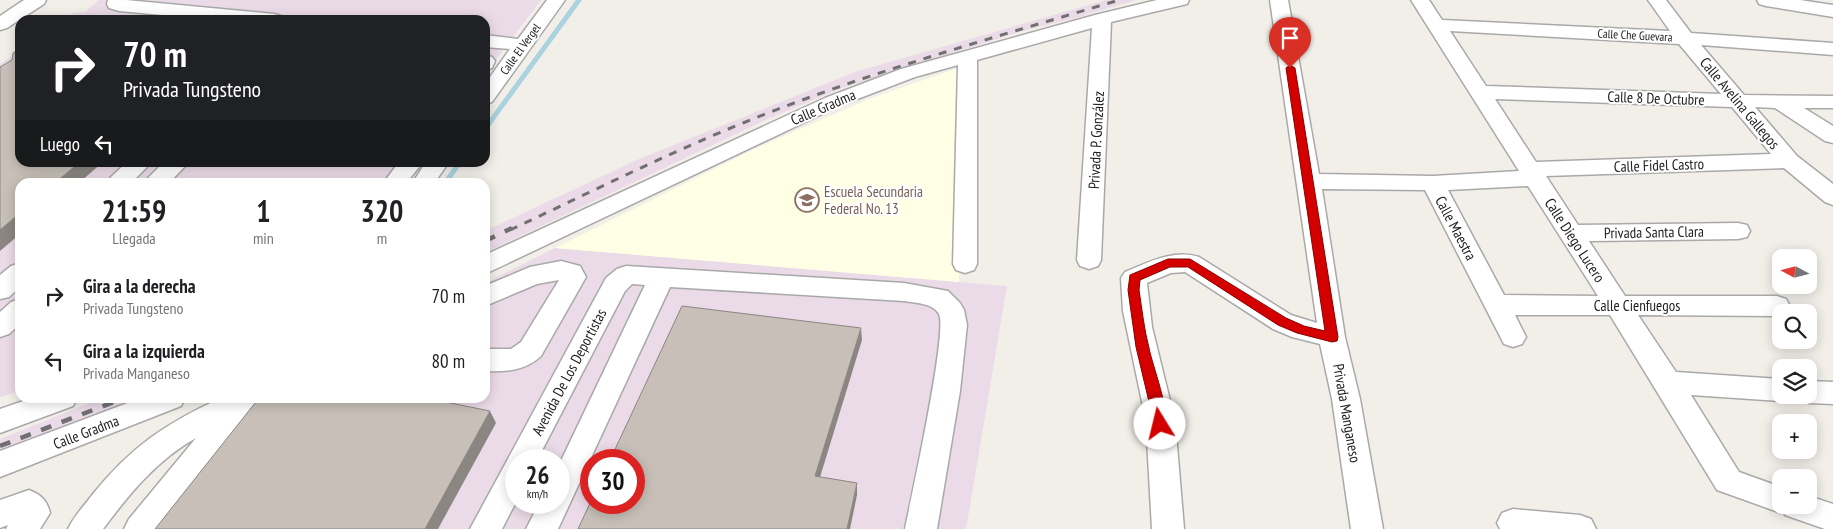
<!DOCTYPE html>
<html lang="es">
<meta charset="utf-8">
<style>
:root{--surface:#fff;--page:#f6f6f6;--text:#202124;--muted:#757577}
body{margin:0;font-family:"PT Sans Narrow",sans-serif;background:var(--page);color:var(--text);height:100vh;display:flex;flex-direction:column;font-size:19px;white-space:nowrap}
*{box-sizing:border-box;margin:0}
p{font-size:16px;color:var(--muted)}
.icon{flex:none;width:28px;height:28px;fill:none;stroke:currentColor;stroke-width:2;stroke-linecap:round;stroke-linejoin:round}
.map{position:relative;flex:1;overflow:hidden}
.details{position:absolute;left:15px;top:178px;width:475px;height:225px;display:flex;flex-direction:column;background:var(--surface);border-radius:15px;box-shadow:0 2px 12px #0003}
.details>*{flex:none}
.guide{position:absolute;left:15px;top:15px;width:475px;height:152px;border-radius:15px;box-shadow:0 2px 12px #0003;background:#202124;color:#fff;overflow:hidden}
.needle{width:32px;rotate:277deg}
.tools{position:absolute;left:1772px;top:249px;display:grid;gap:10px}
.tools a{display:grid;place-items:center;width:45px;height:45px;border-radius:10px;background:var(--surface);box-shadow:0 2px 12px #0003;font-size:25px}
.speed{position:absolute;left:505px;top:449px;display:flex;gap:10px;font-size:25px;font-weight:700;text-align:center}
.speed>*{display:grid;place-content:center;width:65px;height:65px;border-radius:50%;background:var(--surface);box-shadow:0 2px 12px #0003;line-height:1}
.speed small{font-size:12px;font-weight:400}
.speed .limit{border:8px solid #d22;background:#fff;color:#111}
.pin{position:absolute;display:grid;place-items:center;width:42px;height:42px;color:#fff;margin:-51px -21px;border-radius:50% 50% 50% 0;rotate:-45deg;box-shadow:0 0 5px #0007}
.pin .icon{rotate:45deg}
.me{position:absolute;width:55px;margin:-28px;rotate:351deg;stroke-linejoin:round;filter:drop-shadow(0 0 4px #0008)}
.turn{display:flex;align-items:center;gap:18px;height:105px;padding:0 25px;font-size:22px}
.turn .icon{width:65px;height:65px;stroke-width:2.5}
.turn b{display:block;font-size:35px;line-height:42px}
.then{display:flex;align-items:center;height:48px;padding:0 25px;background:#0003;gap:10px;font-size:19px}
.eta{display:flex;justify-content:space-evenly;align-items:center;height:85px;text-align:center}
.eta b{font-size:30px;font-weight:700;line-height:35px}
ul{padding:0;list-style:none}
li{display:flex;align-items:center;gap:15px;height:65px;padding:0 25px}
li div{flex:1}
li b{display:block;font-size:19px}
li em{font-style:normal}
.map>svg:first-child{display:block}
.industrial{fill:#ebdbe8;fill-rule:evenodd}
.education{fill:#ffffe5}
.lines{fill:none;stroke-linecap:round;stroke-linejoin:round}
.stream{stroke:#aad3df;stroke-width:5}
.minor-casing{stroke:#a9a9a9;stroke-width:3}
.minor{fill:#fff;fill-rule:evenodd}
.rail-far1{stroke:#707070;stroke-width:3;stroke-dasharray:8 8;stroke-linecap:butt}
.rail{stroke:#707070;stroke-width:4.5;stroke-dasharray:11 11;stroke-linecap:butt}
.shaded-wall{fill:#8b8681}
.building{fill:#c7bfb8;stroke:#8b8681}
.route{fill:#d40000;stroke:#8a0000}
.labels{text-anchor:middle;dominant-baseline:central;stroke-width:4;stroke-linejoin:round;paint-order:stroke}
.far-street-label{font-size:12px;fill:#222;stroke:#fff}
.street-label{font-size:15px;fill:#222;stroke:#fff}
.education-label{font-size:15px;fill:#785e54;stroke:#fff;text-anchor:start}
</style>
<div class="map">
<svg width="1833" height="529" viewBox="0 0 1833 529">
<rect width="100%" height="100%" fill="#f2efe9"/>
<g class="industrial">
<path d="M 99,0 L 541,0 L 485,74 L 485,20 L 63,20 L 74,13 L 85,12 Z"/>
<path d="M 1106,0 L 1136,0 L 1072,19 L 1026,30 L 842,88 L 770,118 L 485,253 L 485,231 L 639,159 L 855,72 Z"/>
<path d="M 20,50 L 20,162 L 419,163 L 404,182 L 20,182 L 20,391 L 0,397 L 0,64 Z"/>
<path d="M 555,248 L 1007,286 L 966,529 L 155,529 L 259,398 L 485,398 L 485,283 ZM 516,460 L 559,460 L 559,502 L 516,502 ZM 591,460 L 634,460 L 634,502 L 591,502 Z"/>
<path d="M 102,398 L 150,398 L 0,455 L 0,439 Z"/>
</g>
<path class="education" d="M 964,66 L 959,282 L 555,248 L 750,151 L 871,98 Z"/>
<g class="lines">
<g class="stream">
<path d="M 485,129 L 579,0"/>
<path d="M 446,182 L 460,162"/>
</g>
<g class="minor-casing">
<g id="minor">
<path d="M 24,0 L 46,0 L 44,4 L 7,28 L 0,30 L 0,16 Z"/>
<path d="M 108,0 L 126,0 L 274,14 L 281,16 L 283,20 L 216,20 L 119,11 L 109,8 L 107,4 Z"/>
<path d="M 547,0 L 565,0 L 492,102 L 485,104 L 485,84 L 510,49 L 485,47 L 485,35 L 518,39 Z"/>
<path d="M 1157,0 L 1189,0 L 1187,4 L 1111,22 L 1101,260 L 1098,266 L 1089,269 L 1080,266 L 1077,260 L 1092,28 L 977,60 L 977,264 L 974,270 L 965,273 L 956,270 L 953,264 L 958,65 L 915,77 L 839,106 L 485,274 L 485,255 L 825,98 L 901,69 L 1095,15 Z"/>
<path d="M 1270,0 L 1288,0 L 1319,174 L 1433,176 L 1519,171 L 1411,0 L 1429,0 L 1442,20 L 1670,31 L 1648,0 L 1666,0 L 1691,33 L 1833,43 L 1833,55 L 1701,45 L 1744,95 L 1833,96 L 1833,108 L 1804,108 L 1833,126 L 1833,143 L 1825,141 L 1775,108 L 1755,107 L 1797,156 L 1833,184 L 1833,205 L 1825,202 L 1784,168 L 1546,176 L 1578,225 L 1738,223 L 1747,225 L 1750,231 L 1747,237 L 1738,239 L 1589,241 L 1625,296 L 1777,296 L 1786,299 L 1790,306 L 1786,312 L 1781,312 L 1777,316 L 1638,315 L 1676,372 L 1781,379 L 1781,395 L 1792,395 L 1791,398 L 1781,401 L 1691,395 L 1739,472 L 1781,487 L 1781,505 L 1809,505 L 1809,496 L 1833,504 L 1833,529 L 1825,529 L 1785,515 L 1784,512 L 1781,513 L 1717,490 L 1610,315 L 1515,315 L 1526,337 L 1522,344 L 1513,347 L 1504,344 L 1425,190 L 1322,189 L 1345,337 L 1360,399 L 1383,529 L 1351,529 L 1332,399 L 1320,344 L 1292,337 L 1273,329 L 1185,272 L 1171,273 L 1147,283 L 1152,327 L 1175,421 L 1184,529 L 1152,529 L 1146,421 L 1123,311 L 1121,278 L 1125,272 C 1149,262 1173,249 1199,257 L 1291,315 L 1317,323 ZM 1450,31 L 1679,44 L 1721,94 L 1486,86 ZM 1495,99 L 1732,107 L 1771,154 L 1536,162 ZM 1528,186 L 1598,296 L 1504,295 L 1448,190 Z"/>
<path d="M 1757,0 L 1800,0 L 1833,5 L 1833,17 L 1766,6 L 1759,4 Z"/>
<path d="M 485,55 L 492,57 L 495,61 L 492,68 L 485,70 Z"/>
<path d="M 127,162 L 152,162 L 132,182 L 108,182 L 111,177 Z"/>
<path d="M 164,162 L 189,162 L 170,182 L 146,182 L 149,177 Z"/>
<path d="M 399,162 L 423,162 L 407,182 L 384,182 Z"/>
<path d="M 426,162 L 449,162 L 435,182 L 413,182 Z"/>
<path d="M 561,261 L 580,266 L 586,277 L 541,356 C 525,371 505,372 485,371 L 485,349 L 511,349 L 521,342 L 559,280 L 537,284 L 485,306 L 485,286 L 530,267 Z"/>
<path d="M 20,263 L 20,287 L 9,297 L 0,299 L 0,275 L 11,266 Z"/>
<path d="M 626,266 L 904,283 L 948,291 L 960,303 L 964,310 L 967,325 L 960,391 L 937,529 L 905,529 C 911,498 948,332 939,314 C 933,303 915,303 904,301 L 670,287 L 558,529 L 526,529 L 540,502 L 559,502 L 559,465 L 645,285 L 632,284 L 625,291 L 537,460 L 516,460 L 516,502 L 502,529 L 470,529 L 606,278 L 617,269 Z"/>
<path d="M 20,299 L 20,324 L 9,334 L 0,337 L 0,312 L 11,302 Z"/>
<path d="M 1809,381 L 1833,382 L 1833,404 L 1809,403 L 1799,400 L 1796,395 L 1809,395 Z"/>
<path d="M 32,398 L 77,398 L 73,406 L 0,433 L 0,409 Z"/>
<path d="M 141,398 L 185,398 L 181,406 L 0,477 L 0,451 Z"/>
<path d="M 221,398 L 262,398 L 258,406 L 251,409 L 159,529 L 124,529 L 129,519 L 196,438 C 157,460 130,493 103,529 L 68,529 C 74,516 84,506 93,494 C 131,447 166,423 221,398 Z"/>
<path d="M 29,490 C 41,495 47,500 50,513 L 40,529 L 6,529 L 8,525 L 0,528 L 0,500 Z"/>
<path d="M 1513,509 L 1580,515 L 1591,519 L 1596,529 L 1500,529 L 1497,523 L 1502,513 Z"/>
</g>
</g>
<use href="#minor" class="minor"/>
<path class="rail-far1" d="M 510,230 C 587,194 664,155 743,123 C 865,73 993,38 1119,0"/>
<g class="rail">
<path d="M 485,241 L 512,228"/>
<path d="M 0,446 L 124,398"/>
</g>
</g>
<g class="shaded-wall">
<path d="M 80,162 L 103,162 L 80,182 L 56,182 Z"/>
<path d="M 20,213 L 20,234 L 0,251 L 0,230 Z"/>
<path d="M 861,328 L 862,340 L 817,487 L 815,476 Z"/>
<path d="M 490,411 L 496,423 L 438,529 L 425,529 Z"/>
<path d="M 857,483 L 857,495 L 850,529 L 847,529 Z"/>
</g>
<g class="building">
<path d="M 20,48 L 20,162 L 80,162 L 56,182 L 20,182 L 20,213 L 0,230 L 0,67 L 12,60 L 13,53 Z"/>
<path d="M 682,306 L 861,328 L 815,476 L 857,483 L 847,529 L 578,529 L 591,501 L 591,502 L 634,502 L 634,460 L 610,460 Z"/>
<path d="M 259,398 L 426,398 L 490,411 L 425,529 L 155,529 Z"/>
</g>
<path class="route" d="M 1290,65 L 1295,68 L 1338,337 L 1337,341 L 1332,342 L 1297,333 L 1278,325 L 1188,267 L 1170,267 L 1140,280 L 1139,290 C 1142,309 1144,329 1149,348 C 1152,364 1171,414 1165,427 L 1160,429 L 1155,427 L 1136,347 L 1128,290 L 1130,275 L 1168,259 L 1190,259 L 1286,318 L 1304,326 L 1325,331 L 1286,68 Z"/>
<defs>
<g id="school-ring" transform="scale(1.25)"><circle r="9.5" fill="#fff" stroke="#8d6e63" stroke-width="1.5"/><path d="M0-5L7-2L0 1L-7-2ZM-4 1L0 2.5L4 1V4Q0 6-4 4Z" fill="#8d6e63"/></g>
</defs>
<g fill-rule="evenodd">
<use href="#school-ring" x="807" y="200"/>
</g>
<g class="labels">
<g class="far-street-label">
<text transform="translate(1635 35) rotate(3)">Calle Che Guevara</text>
<text transform="translate(520 49) rotate(-54)">Calle El Vergel</text>
</g>
<g class="street-label">
<text transform="translate(1656 98) rotate(2)">Calle 8 De Octubre</text>
<text transform="translate(1740 103) rotate(50)">Calle Avelina Gallegos</text>
<text transform="translate(823 107) rotate(-23)">Calle Gradma</text>
<text transform="translate(1096 140) rotate(-87)">Privada P. González</text>
<text transform="translate(1659 165) rotate(-2)">Calle Fidel Castro</text>
<text transform="translate(1456 228) rotate(62)">Calle Maestra</text>
<text transform="translate(1654 232) rotate(-1)">Privada Santa Clara</text>
<text transform="translate(1575 240) rotate(57)">Calle Diego Lucero</text>
<text x="1637" y="305">Calle Cienfuegos</text>
<text transform="translate(569 372) rotate(-62)">Avenida De Los Deportistas</text>
<text transform="translate(1347 413) rotate(80)">Privada Manganeso</text>
<text transform="translate(86 432) rotate(-21)">Calle Gradma</text>
</g>
<g class="education-label">
<text x="824" y="191">Escuela Secundaria<tspan x="824" dy="17">Federal No. 13</tspan></text>
</g>
</g>
</svg>
<div class="tools">
<a><svg class="needle" viewBox="-14 -14 28 28"><path d="M0-13l5 13h-10z" fill="#e53935"/><path d="M0 13l5-13h-10z" fill="#757577"/></svg></a>
<a><svg class="icon" aria-label="search" viewBox="0 0 24 24"><circle cx="10" cy="10" r="6"/><path d="M15 15l6 6"/></svg></a>
<a><svg class="icon" aria-label="layers" viewBox="0 0 24 24"><path d="M12 4l9 5-9 5-9-5zM3 14l9 5 9-5"/></svg></a>
<a>+</a>
<a>−</a>
</div>
<div class="speed"><div>26<small>km/h</small></div><div class="limit">30</div></div>
<div class="pin" style="left:1290px;top:68px;background:#d93025"><svg class="icon" aria-label="arrive" viewBox="0 0 24 24"><path d="M6 21V4h12l-3 4 3 4H6"/></svg></div>
<svg class="me" style="left:1160px;top:424px" viewBox="-20 -20 40 40"><circle r="19" fill="#fff"/><path d="M0-13L10 11 0 6-10 11z" fill="#d40000"/></svg>
<div class="guide">
<div class="turn"><svg class="icon" aria-label="right" viewBox="0 0 24 24"><path d="M7 20v-9h11M14 6l5 5-5 5"/></svg><div><b>70 m</b>Privada Tungsteno</div></div>
<div class="then">Luego<svg class="icon" aria-label="left" viewBox="0 0 24 24"><path d="M17 20v-9H6M10 6l-5 5 5 5"/></svg></div>
</div>
<section class="details">
<div class="eta">
<div><b>21:59</b><p>Llegada</p></div>
<div><b>1</b><p>min</p></div>
<div><b>320</b><p>m</p></div>
</div>
<ul>
<li><svg class="icon" aria-label="right" viewBox="0 0 24 24"><path d="M7 20v-9h11M14 6l5 5-5 5"/></svg><div><b>Gira a la derecha</b><p>Privada Tungsteno</p></div><em>70 m</em></li>
<li><svg class="icon" aria-label="left" viewBox="0 0 24 24"><path d="M17 20v-9H6M10 6l-5 5 5 5"/></svg><div><b>Gira a la izquierda</b><p>Privada Manganeso</p></div><em>80 m</em></li>
</ul>
</section>
</div>
